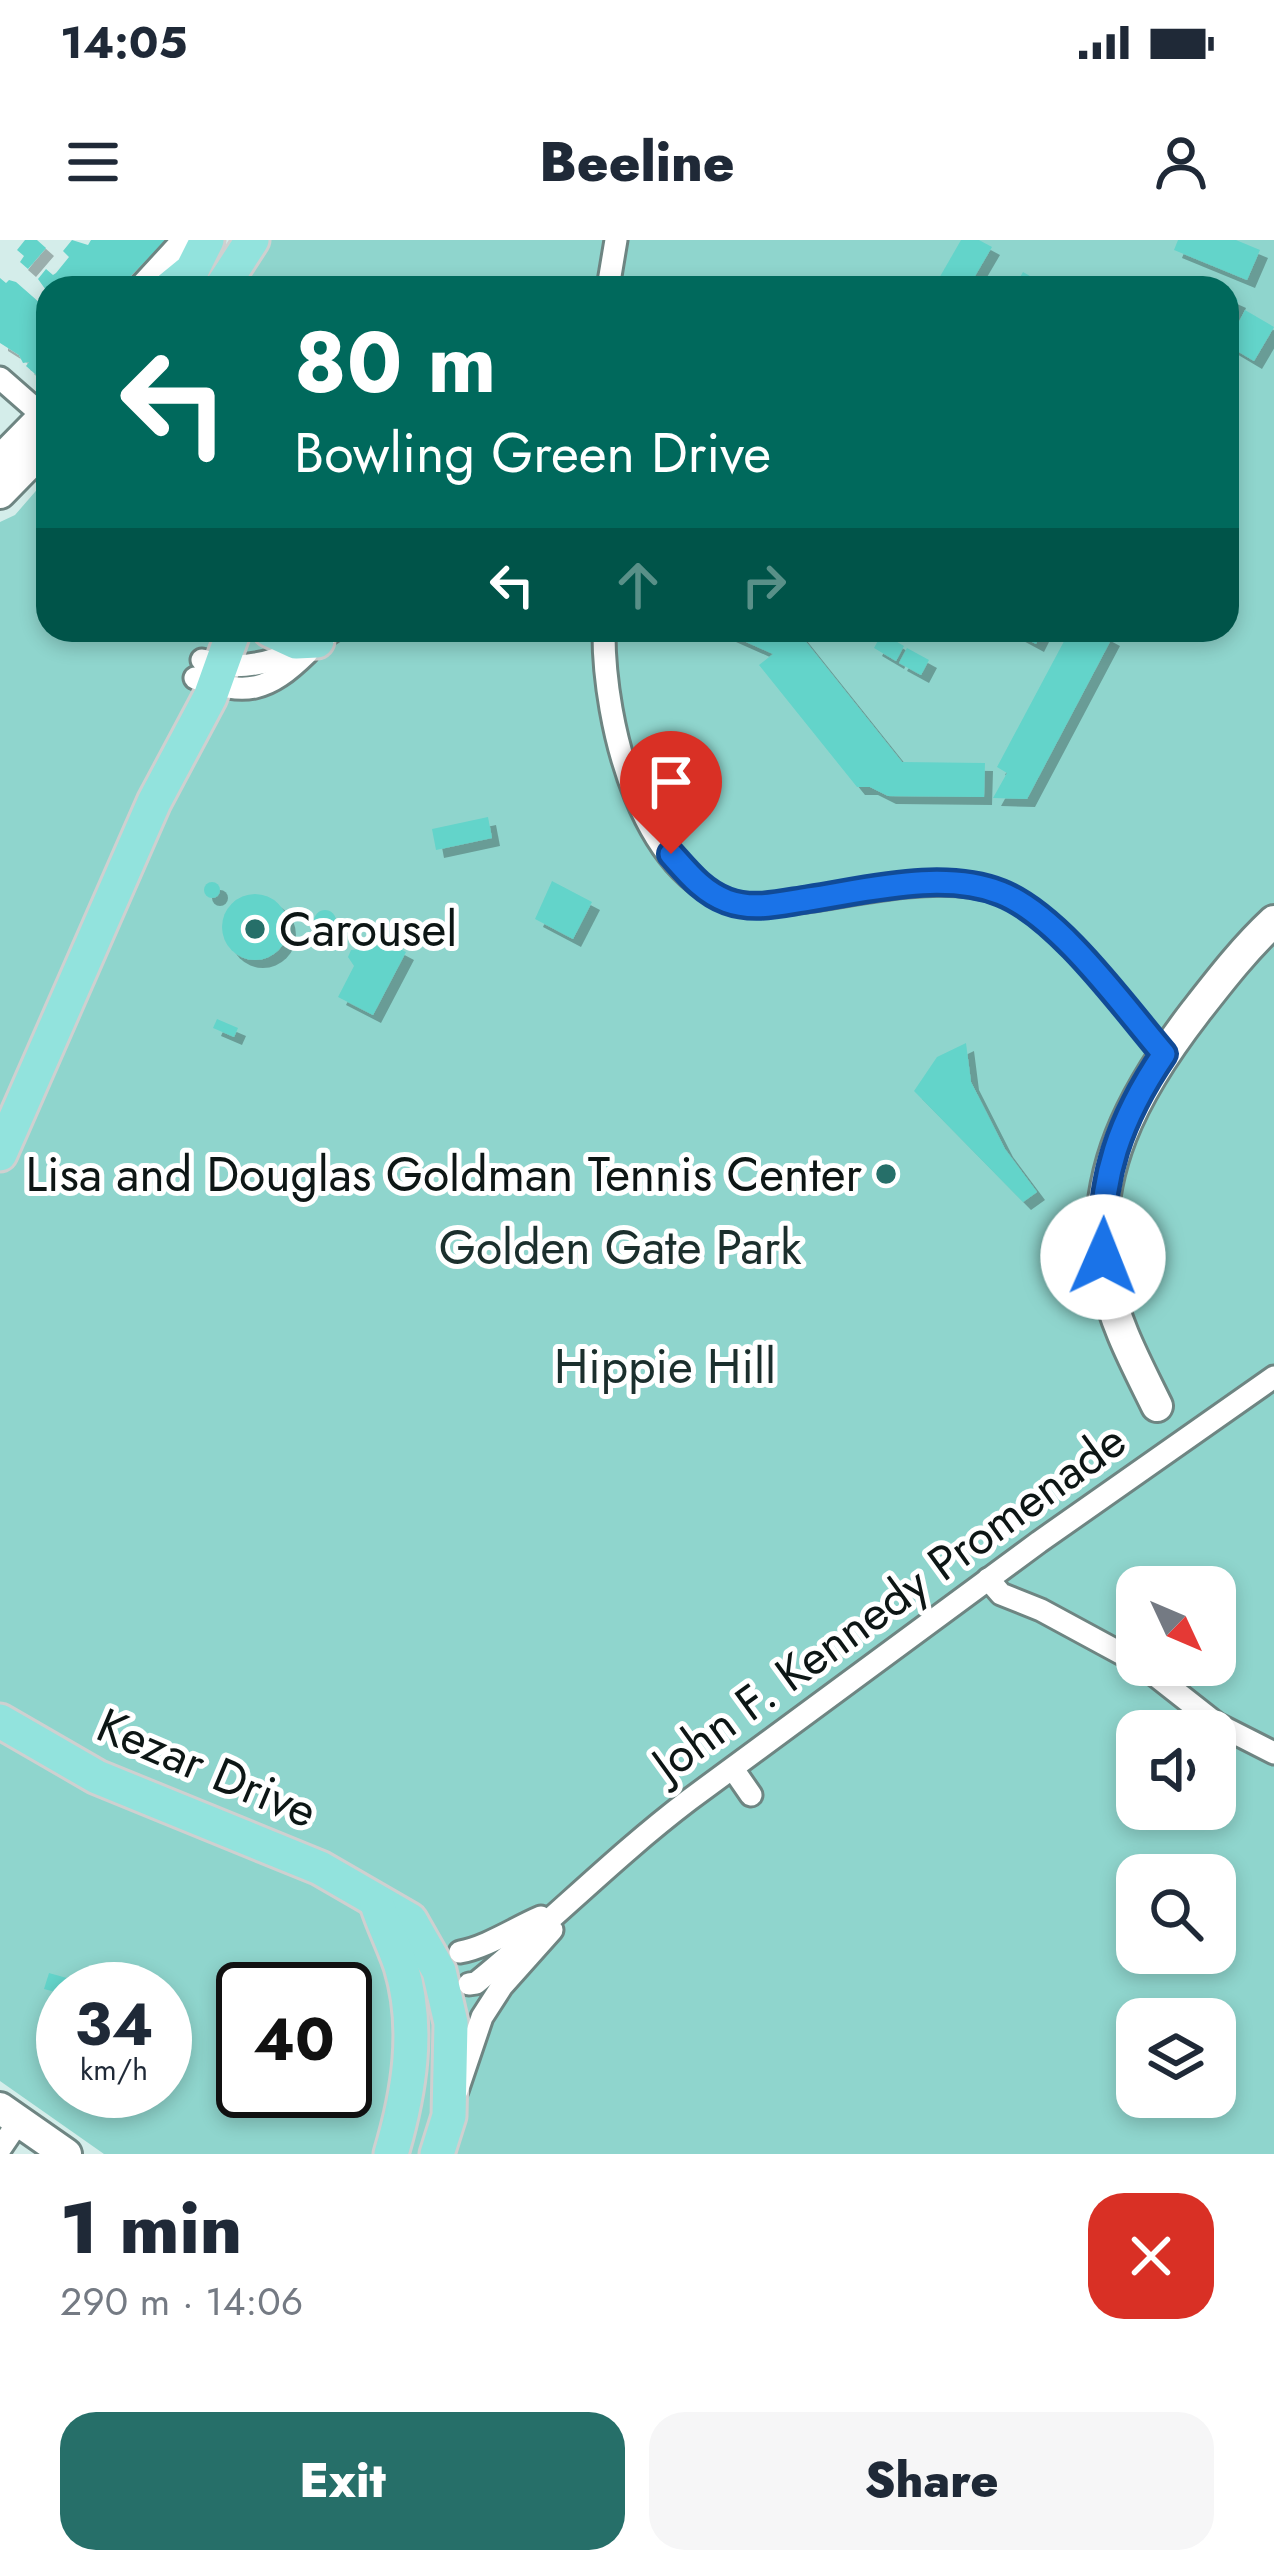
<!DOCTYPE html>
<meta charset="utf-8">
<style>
:root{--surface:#fff;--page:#f6f6f7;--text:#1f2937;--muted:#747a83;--accent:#266f69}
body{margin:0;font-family:Jost,sans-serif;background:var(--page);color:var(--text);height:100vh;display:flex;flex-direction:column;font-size:45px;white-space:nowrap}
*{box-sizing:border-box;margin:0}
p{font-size:39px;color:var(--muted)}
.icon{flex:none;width:66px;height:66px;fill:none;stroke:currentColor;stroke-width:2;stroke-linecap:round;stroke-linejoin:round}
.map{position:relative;height:1914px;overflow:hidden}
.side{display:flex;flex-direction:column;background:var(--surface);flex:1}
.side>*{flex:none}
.top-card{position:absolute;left:36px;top:36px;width:1203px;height:366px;border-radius:36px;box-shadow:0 6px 18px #0003;background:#00695c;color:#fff;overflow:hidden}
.needle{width:78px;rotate:134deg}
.fabs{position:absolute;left:1116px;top:1326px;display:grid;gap:24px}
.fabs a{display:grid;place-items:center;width:120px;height:120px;border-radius:24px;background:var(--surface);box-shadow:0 6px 18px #0003;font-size:60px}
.speed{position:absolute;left:36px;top:1722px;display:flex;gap:24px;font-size:60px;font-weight:700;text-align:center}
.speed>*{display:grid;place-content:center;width:156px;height:156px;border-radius:50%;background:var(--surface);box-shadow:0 6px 18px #0003;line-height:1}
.speed small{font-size:30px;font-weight:400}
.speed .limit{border:6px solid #111;border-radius:18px;background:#fff;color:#111}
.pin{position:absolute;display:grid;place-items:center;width:102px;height:102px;color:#fff;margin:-123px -51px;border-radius:50% 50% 50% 0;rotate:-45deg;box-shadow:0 0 12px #0007}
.pin .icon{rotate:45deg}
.me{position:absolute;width:132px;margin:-66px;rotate:1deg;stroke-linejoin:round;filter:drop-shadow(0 0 9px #0008)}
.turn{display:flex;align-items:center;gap:42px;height:252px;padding:0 60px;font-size:54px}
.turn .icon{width:156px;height:156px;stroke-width:2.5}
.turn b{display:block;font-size:84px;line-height:102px}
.lanes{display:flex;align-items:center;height:114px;padding:0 60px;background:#0003;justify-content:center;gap:60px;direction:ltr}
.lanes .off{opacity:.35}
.round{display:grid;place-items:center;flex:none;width:126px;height:126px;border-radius:36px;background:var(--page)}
.head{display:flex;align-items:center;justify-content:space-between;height:204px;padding:0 60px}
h1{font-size:72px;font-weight:800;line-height:90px}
.action{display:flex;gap:24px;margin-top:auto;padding:24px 60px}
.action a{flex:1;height:138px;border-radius:36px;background:var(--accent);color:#fff;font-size:48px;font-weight:800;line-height:138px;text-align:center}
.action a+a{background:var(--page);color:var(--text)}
.status{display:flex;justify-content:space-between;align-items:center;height:84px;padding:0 60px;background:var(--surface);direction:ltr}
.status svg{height:33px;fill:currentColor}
header{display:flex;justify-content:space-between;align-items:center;height:156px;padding:0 60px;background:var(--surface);font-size:54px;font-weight:800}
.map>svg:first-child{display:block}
.green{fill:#8fd5cd;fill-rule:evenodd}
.building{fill:#64d4ca;filter:url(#shadow)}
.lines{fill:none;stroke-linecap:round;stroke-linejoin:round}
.street-casing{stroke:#6e8582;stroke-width:27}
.secondary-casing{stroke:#6e8582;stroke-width:36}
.primary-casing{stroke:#cfd0d0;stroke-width:39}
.street{stroke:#fff;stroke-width:21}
.secondary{stroke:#fff;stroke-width:30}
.primary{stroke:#92e3dd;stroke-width:33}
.route-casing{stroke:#114b97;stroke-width:30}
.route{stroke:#1a73e8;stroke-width:21}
.poi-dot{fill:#266f69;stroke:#fff;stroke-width:4.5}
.labels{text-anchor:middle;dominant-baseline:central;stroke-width:10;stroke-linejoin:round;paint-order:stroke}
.poi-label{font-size:48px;fill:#0d1615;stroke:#fff;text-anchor:start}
.park-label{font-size:48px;fill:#1b2f2d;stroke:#fff}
.street-label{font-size:48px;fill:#0d1615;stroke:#fff}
</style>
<div class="status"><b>14:05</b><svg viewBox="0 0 49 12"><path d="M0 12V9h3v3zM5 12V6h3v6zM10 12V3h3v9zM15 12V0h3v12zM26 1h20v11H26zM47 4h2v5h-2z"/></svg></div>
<header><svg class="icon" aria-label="menu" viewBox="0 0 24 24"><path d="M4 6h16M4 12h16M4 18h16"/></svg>Beeline<svg class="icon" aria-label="person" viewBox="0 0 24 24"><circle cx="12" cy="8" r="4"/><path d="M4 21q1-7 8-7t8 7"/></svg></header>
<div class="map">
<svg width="1274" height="1914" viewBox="0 0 1274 1914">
<defs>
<filter id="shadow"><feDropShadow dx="8" dy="8" stdDeviation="0" flood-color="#0004"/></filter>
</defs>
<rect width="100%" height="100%" fill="#d4edea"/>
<path class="green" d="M 250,0 L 1274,0 L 1274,1914 L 104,1914 L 0,1841 L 0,282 L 15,275 L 48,237 L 48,390 L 1227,390 L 1227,48 L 210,48 ZM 1137,1347 L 1215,1347 L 1215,1425 L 1137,1425 ZM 1137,1491 L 1215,1491 L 1215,1569 L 1137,1569 ZM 1137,1635 L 1215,1635 L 1215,1713 L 1137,1713 ZM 63,1749 L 165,1749 L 165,1851 L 63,1851 ZM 243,1749 L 345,1749 L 345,1851 L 243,1851 ZM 1137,1779 L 1215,1779 L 1215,1857 L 1137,1857 Z"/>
<g class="building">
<path d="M 25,0 L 37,0 L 46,8 L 28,29 L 20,22 L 24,16 L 17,10 Z"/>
<path d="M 72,0 L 88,5 L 91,0 L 166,0 L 119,48 L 79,48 L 69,40 L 65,44 L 70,48 L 48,48 L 48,53 L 38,39 L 46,29 L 53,35 L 56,33 L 69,17 L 63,11 Z"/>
<path d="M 961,0 L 979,0 L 992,7 L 968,48 L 952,48 L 938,40 Z"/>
<path d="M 1178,0 L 1236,0 L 1260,10 L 1247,40 L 1174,10 Z"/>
<path d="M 1023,32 L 1051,48 L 1002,48 L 1006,41 L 1015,46 Z"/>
<path d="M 0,38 L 6,43 L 9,40 L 16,42 L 48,70 L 48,102 L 44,99 L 38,105 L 48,113 L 48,134 L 42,140 L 26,126 L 29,122 L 23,123 L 19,115 L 0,103 Z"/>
<path d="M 1227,55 L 1238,60 L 1231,76 L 1227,74 Z"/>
<path d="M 1245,70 L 1274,87 L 1254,121 L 1227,105 Z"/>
<path d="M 719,390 L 772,390 L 790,399 L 799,393 L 902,522 L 985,523 L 984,557 L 888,556 L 870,547 L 857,547 L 759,425 L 773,414 Z"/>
<path d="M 1010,390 L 1043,390 L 1036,404 Z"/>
<path d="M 1070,390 L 1097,390 L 1112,398 L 1027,559 L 993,558 L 1007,533 L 997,527 Z"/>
<path d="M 882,393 L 904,406 L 896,421 L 874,408 Z"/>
<path d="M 907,408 L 929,420 L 921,435 L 899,423 Z"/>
<path d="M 488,577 L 492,598 L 436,610 L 432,589 Z"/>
<path d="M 552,641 L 592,662 L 573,699 L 535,679 Z"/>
<circle cx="212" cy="650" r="8"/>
<circle cx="255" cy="687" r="33"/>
<circle cx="325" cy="681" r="11"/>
<path d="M 366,701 L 384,709 L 387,702 L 406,712 L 373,775 L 338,757 L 354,726 L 348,717 L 351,710 L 362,709 Z"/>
<path d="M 217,779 L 238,788 L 234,797 L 213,788 Z"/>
<path d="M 966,803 L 971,842 L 1005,909 L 1037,952 L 1023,962 L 914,851 L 937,817 Z"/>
<path d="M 49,1733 L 74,1740 L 72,1749 L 63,1749 L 63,1754 L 44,1749 Z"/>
</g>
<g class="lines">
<g class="street-casing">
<g id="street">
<path d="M 608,48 L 616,0"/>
<path d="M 0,138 L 48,180"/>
<path d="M 604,390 C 603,480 641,652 750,666 C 803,665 855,651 907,646 C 937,643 970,642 999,653 C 1057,674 1123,766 1164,813"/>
<path d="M 202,420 C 248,436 295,416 334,390"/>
<path d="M 195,438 C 247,456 267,452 307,413"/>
<path d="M 988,1339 L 1001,1354 L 1041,1370 L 1137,1422"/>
<path d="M 1142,1425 L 1217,1484 L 1274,1513"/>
<path d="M 733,1529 L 751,1555"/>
<path d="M 460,1712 C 487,1707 515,1688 541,1677"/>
<path d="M 469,1744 L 476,1743 C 549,1684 614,1617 689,1560 L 1039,1302 L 1274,1137"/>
<path d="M 457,1851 L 482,1777 L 502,1746 L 552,1690"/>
<path d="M 0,1909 L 19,1881"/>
</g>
</g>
<g class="secondary-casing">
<g id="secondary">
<path d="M 145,48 L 189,0"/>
<path d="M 0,221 L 48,172"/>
<path d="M 0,253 L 48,204"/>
<path d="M 1157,1166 C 1137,1125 1114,1083 1106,1039 C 1087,935 1135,850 1196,771 C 1221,739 1245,708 1274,681"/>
<path d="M 0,1868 L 66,1914"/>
</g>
</g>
<g class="primary-casing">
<g id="primary">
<path d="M 170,48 L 192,30 L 207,0"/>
<path d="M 221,48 L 252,0"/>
<path d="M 270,390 L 296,402 L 317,401"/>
<path d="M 0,914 L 154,562 L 210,457 L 234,390"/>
<path d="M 0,1481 L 97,1537 L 320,1628 L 410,1680 L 439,1731 L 451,1783 L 449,1876 L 437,1914"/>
<path d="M 377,1664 C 384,1686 394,1705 401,1726 C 420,1788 409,1853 391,1914"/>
</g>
</g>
<use href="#street" class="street"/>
<use href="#secondary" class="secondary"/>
<use href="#primary" class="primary"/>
</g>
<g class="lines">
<g class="route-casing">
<path id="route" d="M 671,614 C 688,633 703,652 727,661 C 754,671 782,663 809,659 C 868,650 943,630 1001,653 C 1059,676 1123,766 1164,814 C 1121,877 1098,939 1103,1017"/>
</g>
<use href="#route" class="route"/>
</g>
<g class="poi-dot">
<circle cx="255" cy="689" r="12"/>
<circle cx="886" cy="934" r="12"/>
</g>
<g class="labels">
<g class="poi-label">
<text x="279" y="689">Carousel</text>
<text x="862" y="934" text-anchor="end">Lisa and Douglas Goldman Tennis Center</text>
</g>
<g class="park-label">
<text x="620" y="1007">Golden Gate Park</text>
<text x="665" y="1126">Hippie Hill</text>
</g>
<g class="street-label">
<text transform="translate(889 1362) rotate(-36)">John F. Kennedy Promenade</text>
<text transform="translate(207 1528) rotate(23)">Kezar Drive</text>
</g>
</g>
</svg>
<div class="fabs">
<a><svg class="needle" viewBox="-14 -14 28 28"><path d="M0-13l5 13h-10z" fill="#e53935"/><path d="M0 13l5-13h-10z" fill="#747a83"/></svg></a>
<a><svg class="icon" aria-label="sound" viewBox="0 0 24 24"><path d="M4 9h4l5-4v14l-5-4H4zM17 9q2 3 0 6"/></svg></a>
<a><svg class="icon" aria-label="search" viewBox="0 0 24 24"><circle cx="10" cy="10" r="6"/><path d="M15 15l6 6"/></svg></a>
<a><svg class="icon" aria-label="layers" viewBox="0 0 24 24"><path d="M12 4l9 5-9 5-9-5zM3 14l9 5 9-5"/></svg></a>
</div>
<div class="speed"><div>34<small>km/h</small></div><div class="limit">40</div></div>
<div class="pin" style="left:671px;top:614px;background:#d93025"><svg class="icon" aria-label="arrive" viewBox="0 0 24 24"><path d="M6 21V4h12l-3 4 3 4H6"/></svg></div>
<svg class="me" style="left:1103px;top:1017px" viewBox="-20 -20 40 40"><circle r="19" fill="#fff"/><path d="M0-13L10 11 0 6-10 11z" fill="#1a73e8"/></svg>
<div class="top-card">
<div class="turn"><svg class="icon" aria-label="left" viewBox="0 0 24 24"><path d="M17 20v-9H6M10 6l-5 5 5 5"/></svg><div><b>80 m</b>Bowling Green Drive</div></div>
<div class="lanes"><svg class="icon" aria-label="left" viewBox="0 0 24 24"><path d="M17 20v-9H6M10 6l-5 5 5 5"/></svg><svg class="icon off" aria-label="ahead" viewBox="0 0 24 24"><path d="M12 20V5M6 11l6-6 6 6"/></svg><svg class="icon off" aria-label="right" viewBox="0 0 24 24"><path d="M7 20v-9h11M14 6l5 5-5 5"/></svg></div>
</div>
</div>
<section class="side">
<div class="head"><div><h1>1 min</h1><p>290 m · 14:06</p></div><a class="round" style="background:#d93025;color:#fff"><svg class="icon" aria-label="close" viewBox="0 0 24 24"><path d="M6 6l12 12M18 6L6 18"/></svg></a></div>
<div class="action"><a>Exit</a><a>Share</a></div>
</section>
